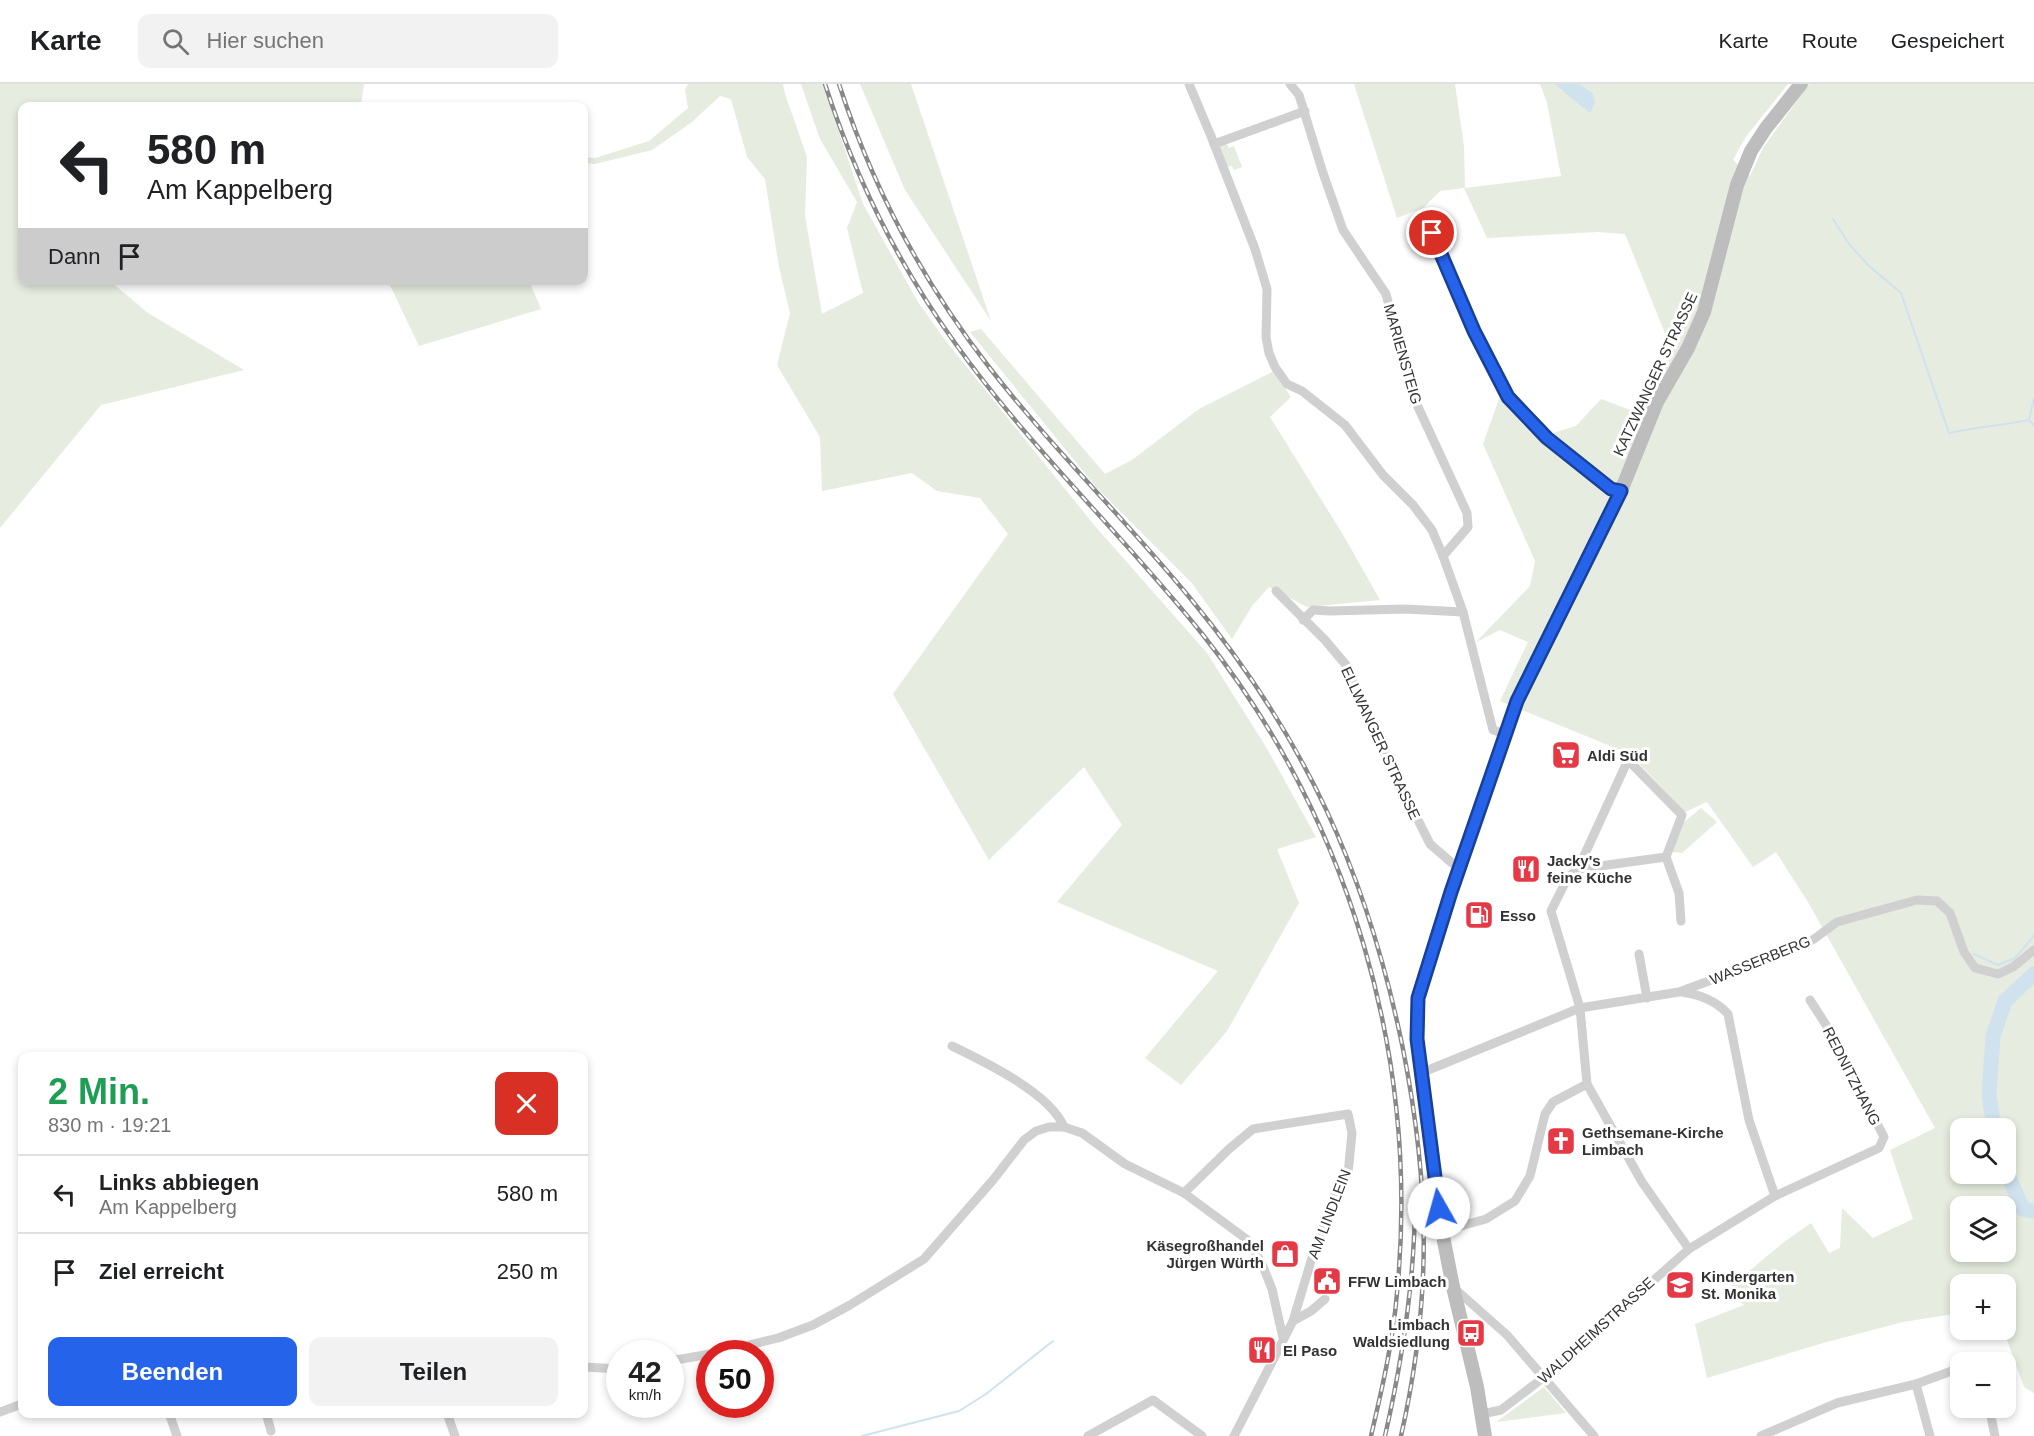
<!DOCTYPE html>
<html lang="de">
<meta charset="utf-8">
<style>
:root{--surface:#fff;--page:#f2f2f2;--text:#202124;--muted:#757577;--line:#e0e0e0;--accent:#2563eb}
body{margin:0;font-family:Helvetica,sans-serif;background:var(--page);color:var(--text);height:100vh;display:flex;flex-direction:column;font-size:22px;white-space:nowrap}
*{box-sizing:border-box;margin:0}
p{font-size:20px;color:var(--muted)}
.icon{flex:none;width:33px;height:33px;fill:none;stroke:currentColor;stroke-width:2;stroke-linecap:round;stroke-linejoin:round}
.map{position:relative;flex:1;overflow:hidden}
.sheet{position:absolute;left:18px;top:968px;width:570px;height:366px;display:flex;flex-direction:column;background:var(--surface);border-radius:12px;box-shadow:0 3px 9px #0003}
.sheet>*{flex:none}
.banner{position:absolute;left:18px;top:18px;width:570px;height:183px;border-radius:12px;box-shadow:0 3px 9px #0003;background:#fff;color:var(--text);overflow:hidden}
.controls{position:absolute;left:1950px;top:1034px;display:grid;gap:12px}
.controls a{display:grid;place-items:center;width:66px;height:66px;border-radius:12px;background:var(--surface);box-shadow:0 3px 9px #0003;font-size:30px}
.speed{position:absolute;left:606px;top:1256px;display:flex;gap:12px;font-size:30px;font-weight:700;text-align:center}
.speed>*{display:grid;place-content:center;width:78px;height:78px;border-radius:50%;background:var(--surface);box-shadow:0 3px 9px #0003;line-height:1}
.speed small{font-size:15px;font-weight:400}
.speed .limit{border:9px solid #d22;background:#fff;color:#111}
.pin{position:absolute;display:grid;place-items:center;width:51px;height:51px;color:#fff;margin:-26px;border:3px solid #fff;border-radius:50%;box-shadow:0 2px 6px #0007}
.me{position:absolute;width:66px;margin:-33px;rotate:353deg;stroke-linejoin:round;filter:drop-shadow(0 0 4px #0008)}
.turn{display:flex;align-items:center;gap:21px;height:126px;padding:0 30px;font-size:27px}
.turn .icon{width:78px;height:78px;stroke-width:2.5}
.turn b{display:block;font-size:42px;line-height:51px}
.then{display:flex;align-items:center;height:57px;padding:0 30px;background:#0003;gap:12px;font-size:22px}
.round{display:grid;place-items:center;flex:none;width:63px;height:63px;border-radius:12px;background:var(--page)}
.overview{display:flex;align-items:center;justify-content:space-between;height:102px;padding:0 30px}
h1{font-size:36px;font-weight:600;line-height:45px;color:#1e9e55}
.button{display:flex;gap:12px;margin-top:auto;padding:12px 30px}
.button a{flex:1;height:69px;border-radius:12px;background:var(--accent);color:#fff;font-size:24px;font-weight:600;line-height:69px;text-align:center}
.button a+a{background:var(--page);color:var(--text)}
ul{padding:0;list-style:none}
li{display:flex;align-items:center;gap:18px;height:78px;padding:0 30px;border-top:2px solid var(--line)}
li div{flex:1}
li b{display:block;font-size:22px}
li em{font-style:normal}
header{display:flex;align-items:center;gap:36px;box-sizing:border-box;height:84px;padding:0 30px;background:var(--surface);border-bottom:2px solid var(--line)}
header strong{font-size:28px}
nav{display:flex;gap:33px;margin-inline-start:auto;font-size:21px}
.search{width:420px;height:54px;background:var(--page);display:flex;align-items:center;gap:15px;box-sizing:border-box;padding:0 21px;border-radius:12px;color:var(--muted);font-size:22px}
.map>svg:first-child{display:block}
.green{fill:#e6ecdf;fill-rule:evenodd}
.water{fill:#cfe2ee}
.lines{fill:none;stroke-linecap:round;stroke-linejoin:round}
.stream{stroke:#cfe2ee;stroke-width:2}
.river{stroke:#cfe2ee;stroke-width:15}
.minor{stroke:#d0d0d0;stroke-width:9}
.secondary{stroke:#bdbdbd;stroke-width:14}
.rail-casing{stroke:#888;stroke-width:4.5}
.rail{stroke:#fff;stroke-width:2;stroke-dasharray:7;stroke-linecap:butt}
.route-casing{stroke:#184099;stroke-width:15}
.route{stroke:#2563eb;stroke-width:10}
.labels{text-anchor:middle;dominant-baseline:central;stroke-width:6;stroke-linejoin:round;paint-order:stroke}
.street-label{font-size:15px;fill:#333;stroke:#fff}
.poi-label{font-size:15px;font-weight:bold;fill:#333;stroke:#fff;text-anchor:start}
</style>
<header>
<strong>Karte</strong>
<div class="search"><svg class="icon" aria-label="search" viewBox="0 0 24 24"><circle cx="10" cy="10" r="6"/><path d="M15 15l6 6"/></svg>Hier suchen</div>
<nav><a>Karte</a><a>Route</a><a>Gespeichert</a></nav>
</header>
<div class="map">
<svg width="2034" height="1352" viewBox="0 0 2034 1352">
<rect width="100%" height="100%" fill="#fff"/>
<g class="green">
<path d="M 0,0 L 364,0 L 361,22 L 22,22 L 22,196 L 110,197 L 148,229 L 244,286 L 101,321 L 0,444 Z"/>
<path d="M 688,0 L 783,0 L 785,10 L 807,73 L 805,132 L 822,230 L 863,209 L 847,144 L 857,118 L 820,55 L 801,0 L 823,0 L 863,120 L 918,218 L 945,256 L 1094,441 L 1207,569 L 1266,663 L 1316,753 L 1277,765 L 1299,819 L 1227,947 L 1181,1001 L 1145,974 L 1218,887 L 1057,818 L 1122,741 L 1084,683 L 989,776 L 893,610 L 1008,450 L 980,414 L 937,407 L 912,389 L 822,407 L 820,353 L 777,281 L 790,229 L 779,183 L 765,95 L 747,73 L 731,15 L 720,12 L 692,38 L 652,66 L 595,80 L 584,79 L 584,73 L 595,74 L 649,57 L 688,24 L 685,6 Z"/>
<path d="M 860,0 L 911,0 L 991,237 L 905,106 Z"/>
<path d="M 1354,0 L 1455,0 L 1464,63 L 1465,104 L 1561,92 L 1547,19 L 1540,0 L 1554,0 L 1562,7 L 1592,8 L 1579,0 L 1788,0 L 1745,54 L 1733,76 L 1750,92 L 1763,64 L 1809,0 L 2034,0 L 2034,1309 L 2024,1303 L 2003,1245 L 2006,1245 L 2006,1200 L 1960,1200 L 1960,1229 L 1903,1238 L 1823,1259 L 1707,1294 L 1695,1240 L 1744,1221 L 1729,1204 L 1784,1158 L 1811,1139 L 1829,1169 L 1840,1164 L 1842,1124 L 1873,1154 L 1913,1135 L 1890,1066 L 1935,1044 L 1808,818 L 1776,768 L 1753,783 L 1707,718 L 1685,728 L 1630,670 L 1500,617 L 1528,558 L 1500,546 L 1476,558 L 1530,502 L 1535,477 L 1483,360 L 1501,309 L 1540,353 L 1576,342 L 1601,315 L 1641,330 L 1670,262 L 1625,150 L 1598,148 L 1487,154 L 1464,104 L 1440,107 L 1423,124 L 1397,134 ZM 1960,1044 L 2006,1044 L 2006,1089 L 1960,1089 ZM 1960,1122 L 2006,1122 L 2006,1167 L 1960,1167 Z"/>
<path d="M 1226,58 L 1229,64 L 1234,62 L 1242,83 L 1234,86 L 1232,82 L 1226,83 L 1219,64 Z"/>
<path d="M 388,197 L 529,197 L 541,225 L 419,262 Z"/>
<path d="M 981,245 L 1105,390 L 1132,376 L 1199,325 L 1274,287 L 1291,313 L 1270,333 L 1345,454 L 1380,516 L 1307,523 L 1269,503 L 1252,522 L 1232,555 L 1191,498 L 1096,403 L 970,248 Z"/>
<path d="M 1701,724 L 1717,738 L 1682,769 L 1671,768 L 1683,739 Z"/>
<path d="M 1544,1303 L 1566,1329 L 1496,1338 Z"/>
</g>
<path class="water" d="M 1554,0 L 1579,0 L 1592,8 L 1595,18 L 1590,29 Z"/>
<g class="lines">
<g class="stream">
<path d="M 1833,135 L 1849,160 L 1869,182 L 1901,209 L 1949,349 C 1976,343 2003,341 2029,336"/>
<path d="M 2034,314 L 2029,336 L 2034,341"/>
<path d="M 1974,870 L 1998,881 L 2015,874 L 2034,852"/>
<path d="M 862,1352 L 959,1327 L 986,1310 L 1053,1257"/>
</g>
<g class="river">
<path d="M 1994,1044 L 1989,1011 L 1993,952 L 2005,917 L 2034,890"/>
<path d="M 2006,1087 L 2023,1125 L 2034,1127"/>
</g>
<g class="minor">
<path d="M 1189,0 L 1211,52 L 1255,165 L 1267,205 L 1266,253 L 1269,269 L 1275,283 L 1287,300 L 1302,307 L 1345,341 L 1383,391 L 1413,421 L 1432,446 L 1443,472 L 1463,528 L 1493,646 L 1505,650"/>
<path d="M 1290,0 L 1299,11 L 1323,89 L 1343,146 L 1386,210 L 1413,312 L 1467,429 L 1468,443 L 1443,472"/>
<path d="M 1214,60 L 1305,27"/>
<path d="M 1423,129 L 1474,247 L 1508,313 L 1547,354 L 1611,405 L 1621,407"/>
<path d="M 1276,507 L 1325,556 L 1346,581 L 1374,648 L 1430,760 L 1452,779 L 1461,781"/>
<path d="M 1303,536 L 1313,526 L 1330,527 L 1405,525 L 1463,528"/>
<path d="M 1666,773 L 1679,809 L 1681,837"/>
<path d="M 1578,785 L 1666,773 L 1682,731 L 1628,676 L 1578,785 L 1568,793 L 1551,827 L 1580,924 L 1587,1000 L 1642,1098 L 1689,1165"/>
<path d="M 1639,870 L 1647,914"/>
<path d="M 952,962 C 985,978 1050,1009 1064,1043"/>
<path d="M 1421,989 L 1580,924 L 1679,908 L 1790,867 L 1814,855 L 1837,838 L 1917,816 L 1937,817 L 1950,829 L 1964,868 L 1975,884 L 1998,890 L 2013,883 L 2034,866"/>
<path d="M 1184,1109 L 1229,1065 L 1253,1045 L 1348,1030 L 1352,1049 L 1348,1090 L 1336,1107 L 1311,1177 L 1293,1237"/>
<path d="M 1775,1112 L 1879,1064 L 1884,1053 L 1828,944 L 1810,916"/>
<path d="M 1442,1147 L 1486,1135 L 1515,1117 L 1530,1092 L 1545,1030 L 1553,1018 L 1587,1000"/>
<path d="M 1454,1204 L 1507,1251 L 1594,1352"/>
<path d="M 717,1269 L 778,1254 L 813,1241 L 850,1221 L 924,1175 L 993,1096 L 1024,1056 L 1036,1047 L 1049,1043 L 1064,1043 L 1082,1049 L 1125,1080 L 1184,1109 L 1249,1157 L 1262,1180 L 1272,1205 L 1283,1254"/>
<path d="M 670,1277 L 710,1270"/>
<path d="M 584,1283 L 620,1285"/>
<path d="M 1916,1300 L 1930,1352"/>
<path d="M 1989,1323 L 1995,1352"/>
<path d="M 0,1328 L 22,1320"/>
<path d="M 169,1329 L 177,1352"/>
<path d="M 266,1329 L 271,1347"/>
<path d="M 447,1329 L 455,1352"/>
<path d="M 1482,1330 L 1501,1326 L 1543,1294 L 1689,1165 L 1775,1112 L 1749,1036 L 1728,930 C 1715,916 1700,911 1682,908"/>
<path d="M 1088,1352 L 1153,1316 L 1202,1352"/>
<path d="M 1234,1352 L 1293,1237 L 1311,1227 L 1325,1215"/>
<path d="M 1761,1352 L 1837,1319 L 1916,1300 L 1960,1284"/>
</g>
<path class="secondary" d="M 1485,1352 L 1477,1303 L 1453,1203 L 1442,1147 L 1417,955 L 1418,914 L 1451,808 L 1517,617 L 1621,407 L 1657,318 L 1688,264 L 1704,228 L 1737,101 L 1751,67 L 1766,44 L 1801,0"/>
<g class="rail-casing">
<g id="rail">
<path d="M 825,0 C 855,93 898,180 955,259 C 1029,363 1123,451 1203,551 C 1350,736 1420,974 1397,1209 C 1393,1258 1382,1305 1371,1352"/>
<path d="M 839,0 C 872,102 923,198 989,283 C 1051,363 1125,435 1190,514 C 1305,653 1367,789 1403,965 C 1430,1102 1432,1215 1401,1352"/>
<path d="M 1385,1352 C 1403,1273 1415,1195 1415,1114"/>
</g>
</g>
<use href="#rail" class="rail"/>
</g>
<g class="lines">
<g class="route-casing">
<path id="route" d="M 1432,149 L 1474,247 L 1508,313 L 1547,354 L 1611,405 L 1621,407 L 1517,617 L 1451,808 L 1418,914 L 1417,955 L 1439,1124"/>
</g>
<use href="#route" class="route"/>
</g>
<defs>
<g id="supermarket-square" transform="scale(1.5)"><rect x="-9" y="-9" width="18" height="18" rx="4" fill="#e63946" stroke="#fff"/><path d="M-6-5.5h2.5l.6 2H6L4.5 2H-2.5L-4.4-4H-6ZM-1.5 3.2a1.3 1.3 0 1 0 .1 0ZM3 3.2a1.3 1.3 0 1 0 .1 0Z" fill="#fff"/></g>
<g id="restaurant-square" transform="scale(1.5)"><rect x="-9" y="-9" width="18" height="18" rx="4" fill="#e63946" stroke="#fff"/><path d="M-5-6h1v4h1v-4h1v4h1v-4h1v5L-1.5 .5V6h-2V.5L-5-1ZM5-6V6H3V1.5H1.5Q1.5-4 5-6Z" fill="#fff"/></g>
<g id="fuel-square" transform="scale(1.5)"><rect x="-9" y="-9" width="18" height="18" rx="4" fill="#e63946" stroke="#fff"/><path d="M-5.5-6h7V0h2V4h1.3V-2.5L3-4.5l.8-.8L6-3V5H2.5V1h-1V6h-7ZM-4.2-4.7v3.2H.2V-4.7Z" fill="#fff"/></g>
<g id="church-square" transform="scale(1.5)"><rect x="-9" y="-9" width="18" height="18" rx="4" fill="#e63946" stroke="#fff"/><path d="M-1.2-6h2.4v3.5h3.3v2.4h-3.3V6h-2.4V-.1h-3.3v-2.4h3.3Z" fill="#fff"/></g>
<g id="shop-square" transform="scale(1.5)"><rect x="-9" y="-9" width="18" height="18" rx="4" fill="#e63946" stroke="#fff"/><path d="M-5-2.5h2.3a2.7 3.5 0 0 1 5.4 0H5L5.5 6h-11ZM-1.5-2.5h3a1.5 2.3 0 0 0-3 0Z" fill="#fff"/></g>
<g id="civic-square" transform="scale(1.5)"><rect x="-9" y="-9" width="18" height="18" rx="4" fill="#e63946" stroke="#fff"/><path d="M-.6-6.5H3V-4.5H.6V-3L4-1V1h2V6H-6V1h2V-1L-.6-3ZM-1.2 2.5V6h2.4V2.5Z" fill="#fff"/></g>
<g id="school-square" transform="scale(1.5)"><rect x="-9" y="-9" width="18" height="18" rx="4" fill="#e63946" stroke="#fff"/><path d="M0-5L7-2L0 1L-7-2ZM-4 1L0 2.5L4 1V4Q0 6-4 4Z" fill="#fff"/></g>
<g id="bus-square" transform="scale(1.5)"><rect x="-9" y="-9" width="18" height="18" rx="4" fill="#e63946" stroke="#fff"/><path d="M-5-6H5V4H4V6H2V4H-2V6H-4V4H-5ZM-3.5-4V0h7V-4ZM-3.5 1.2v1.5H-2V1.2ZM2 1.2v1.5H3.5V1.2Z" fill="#fff"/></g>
</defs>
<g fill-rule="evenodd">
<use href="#supermarket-square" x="1566" y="671"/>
<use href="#restaurant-square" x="1526" y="785"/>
<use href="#fuel-square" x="1479" y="831"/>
<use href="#church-square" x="1561" y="1057"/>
<use href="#shop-square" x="1285" y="1170"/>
<use href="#civic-square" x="1327" y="1197"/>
<use href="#school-square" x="1680" y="1201"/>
<use href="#bus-square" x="1471" y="1249"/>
<use href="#restaurant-square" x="1262" y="1266"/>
</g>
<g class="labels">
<g class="street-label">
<text transform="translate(1403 270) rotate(74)">MARIENSTEIG</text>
<text transform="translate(1655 290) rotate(-65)">KATZWANGER STRASSE</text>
<text transform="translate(1381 659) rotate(65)">ELLWANGER STRASSE</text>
<text transform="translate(1760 876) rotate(-22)">WASSERBERG</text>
<text transform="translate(1852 992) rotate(63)">REDNITZHANG</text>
<text transform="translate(1329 1130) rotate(-69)">AM LINDLEIN</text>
<text transform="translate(1596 1246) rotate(-42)">WALDHEIMSTRASSE</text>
</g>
<g class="poi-label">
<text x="1587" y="671">Aldi Süd</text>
<text x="1547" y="776">Jacky's<tspan x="1547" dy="17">feine Küche</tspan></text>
<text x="1500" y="831">Esso</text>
<text x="1582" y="1048">Gethsemane-Kirche<tspan x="1582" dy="17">Limbach</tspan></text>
<text x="1264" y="1161" text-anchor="end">Käsegroßhandel<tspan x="1264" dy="17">Jürgen Würth</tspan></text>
<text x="1701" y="1192">Kindergarten<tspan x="1701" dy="17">St. Monika</tspan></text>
<text x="1348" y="1197">FFW Limbach</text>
<text x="1450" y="1240" text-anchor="end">Limbach<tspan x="1450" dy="17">Waldsiedlung</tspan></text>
<text x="1283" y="1266">El Paso</text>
</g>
</g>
</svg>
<div class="controls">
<a><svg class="icon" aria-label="search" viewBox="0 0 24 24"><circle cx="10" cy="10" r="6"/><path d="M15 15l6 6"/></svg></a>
<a><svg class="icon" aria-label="layers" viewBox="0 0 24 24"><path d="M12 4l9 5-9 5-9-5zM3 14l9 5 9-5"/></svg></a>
<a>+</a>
<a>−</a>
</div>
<div class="speed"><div>42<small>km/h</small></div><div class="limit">50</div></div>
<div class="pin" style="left:1432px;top:149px;background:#d93025"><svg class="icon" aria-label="arrive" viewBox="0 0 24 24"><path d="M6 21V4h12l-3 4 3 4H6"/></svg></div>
<svg class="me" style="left:1439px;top:1124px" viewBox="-20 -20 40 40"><circle r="19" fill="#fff"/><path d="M0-13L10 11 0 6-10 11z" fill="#2563eb"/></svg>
<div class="banner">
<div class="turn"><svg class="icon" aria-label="left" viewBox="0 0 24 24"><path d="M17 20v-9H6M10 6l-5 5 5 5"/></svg><div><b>580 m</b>Am Kappelberg</div></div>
<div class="then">Dann<svg class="icon" aria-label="arrive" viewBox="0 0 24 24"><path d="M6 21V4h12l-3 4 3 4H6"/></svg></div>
</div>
<section class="sheet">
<div class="overview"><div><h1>2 Min.</h1><p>830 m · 19:21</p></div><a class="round" style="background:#d93025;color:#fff"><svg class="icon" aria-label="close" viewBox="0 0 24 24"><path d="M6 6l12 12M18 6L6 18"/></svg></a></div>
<ul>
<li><svg class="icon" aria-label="left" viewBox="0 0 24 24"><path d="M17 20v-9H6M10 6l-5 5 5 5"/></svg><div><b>Links abbiegen</b><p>Am Kappelberg</p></div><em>580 m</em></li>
<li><svg class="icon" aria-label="arrive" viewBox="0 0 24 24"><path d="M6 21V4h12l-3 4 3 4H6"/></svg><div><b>Ziel erreicht</b></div><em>250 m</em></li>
</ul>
<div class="button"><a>Beenden</a><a>Teilen</a></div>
</section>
</div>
